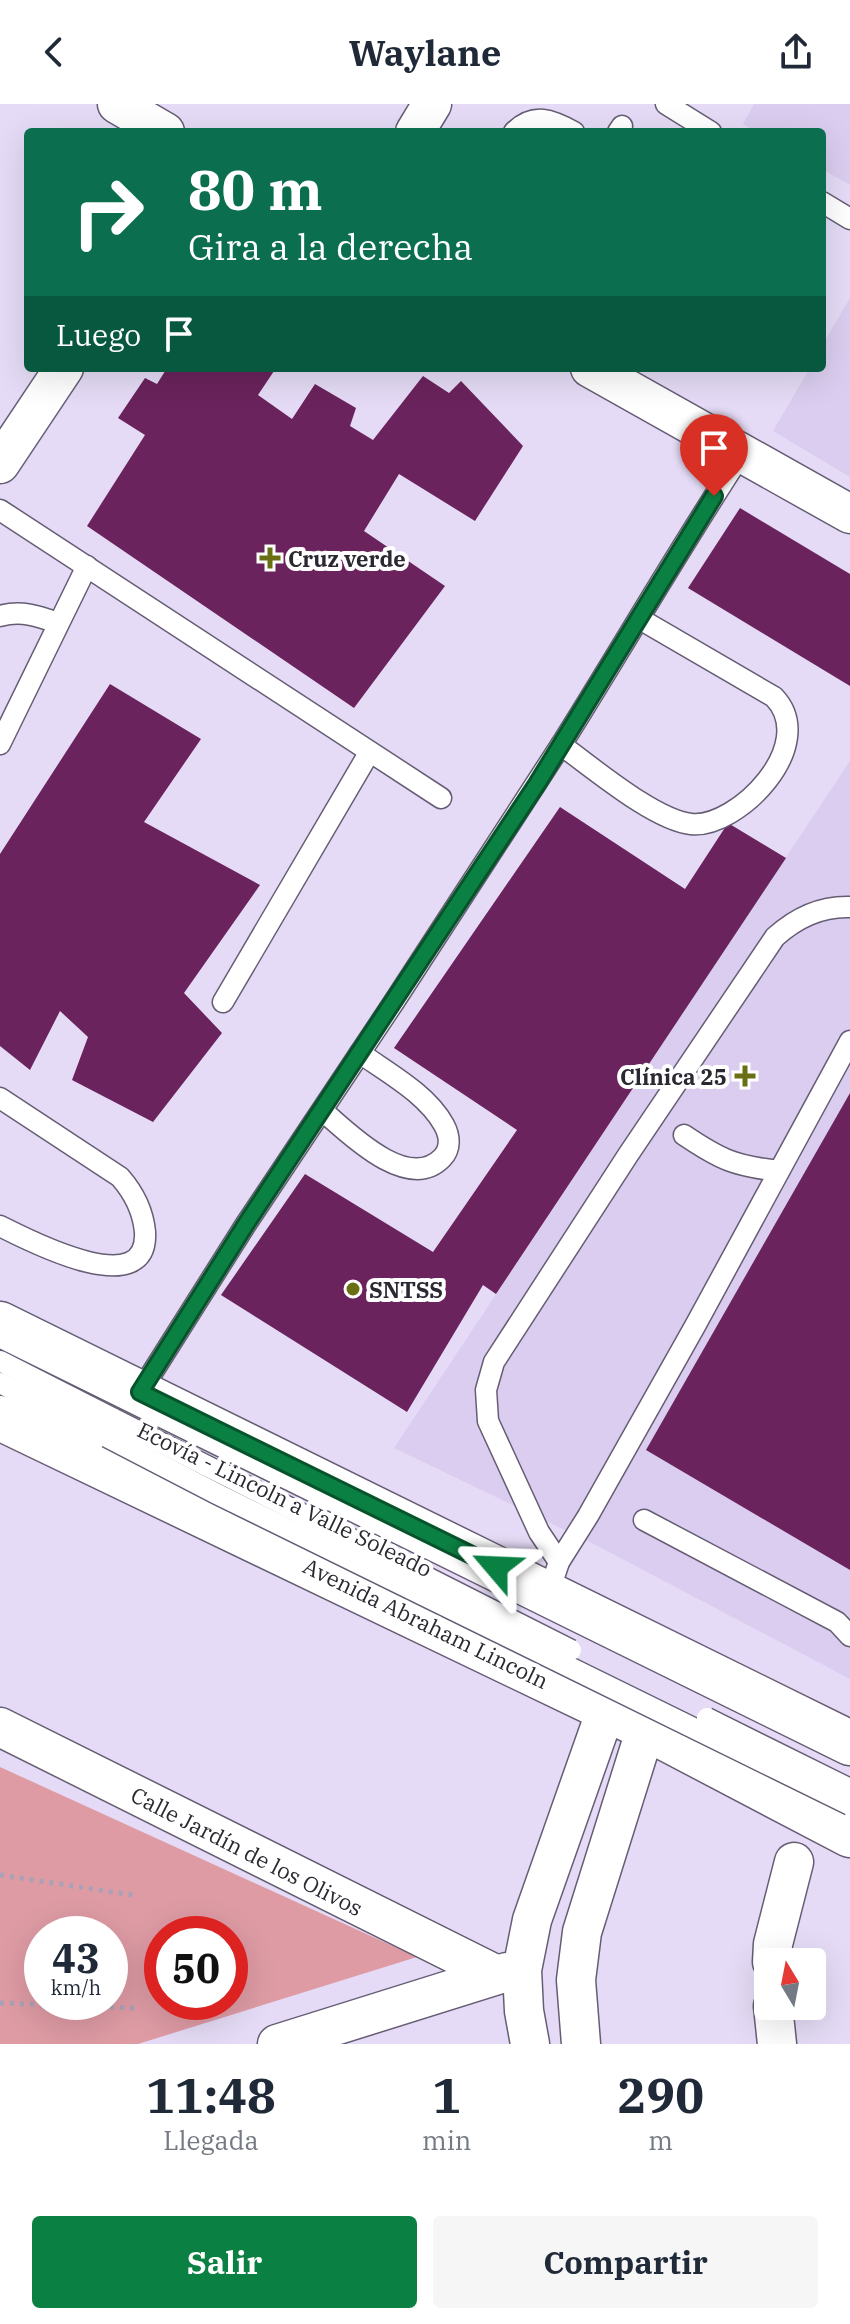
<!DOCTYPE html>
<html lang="es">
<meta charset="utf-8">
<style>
:root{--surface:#fff;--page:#f6f6f7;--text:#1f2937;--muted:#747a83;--accent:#0b8043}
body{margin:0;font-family:"IBM Plex Serif",serif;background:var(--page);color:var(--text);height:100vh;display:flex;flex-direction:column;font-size:30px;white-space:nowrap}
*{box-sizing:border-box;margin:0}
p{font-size:26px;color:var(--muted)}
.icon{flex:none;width:44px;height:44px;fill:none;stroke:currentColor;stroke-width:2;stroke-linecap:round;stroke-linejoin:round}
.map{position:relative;height:1940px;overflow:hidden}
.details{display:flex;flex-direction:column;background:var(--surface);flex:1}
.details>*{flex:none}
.guide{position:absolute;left:24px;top:24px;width:802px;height:244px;border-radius:8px;box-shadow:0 8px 32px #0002;background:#0b6e4f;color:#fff;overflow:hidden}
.needle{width:52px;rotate:350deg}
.fabs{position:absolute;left:754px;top:1844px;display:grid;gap:16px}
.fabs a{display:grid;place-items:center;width:72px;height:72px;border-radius:8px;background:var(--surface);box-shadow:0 8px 32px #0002;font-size:40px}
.speed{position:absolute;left:24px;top:1812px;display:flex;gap:16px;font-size:40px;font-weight:700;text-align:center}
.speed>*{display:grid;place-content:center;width:104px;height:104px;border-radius:50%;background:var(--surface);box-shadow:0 8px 32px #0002;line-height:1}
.speed small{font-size:20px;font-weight:400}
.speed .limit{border:12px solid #d22;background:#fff;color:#111}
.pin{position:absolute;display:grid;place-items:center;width:68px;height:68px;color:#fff;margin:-82px -34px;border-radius:50% 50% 50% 0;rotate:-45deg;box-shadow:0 0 8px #0007}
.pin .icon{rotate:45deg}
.me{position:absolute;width:88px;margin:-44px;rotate:296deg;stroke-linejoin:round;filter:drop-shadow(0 0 6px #0008)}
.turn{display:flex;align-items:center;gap:28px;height:168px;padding:0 32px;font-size:36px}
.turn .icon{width:104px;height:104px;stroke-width:2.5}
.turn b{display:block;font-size:56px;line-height:68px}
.then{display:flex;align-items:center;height:76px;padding:0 32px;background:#0003;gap:16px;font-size:30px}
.eta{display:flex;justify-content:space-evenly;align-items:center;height:136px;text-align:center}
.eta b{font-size:48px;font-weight:700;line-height:56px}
.action{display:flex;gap:16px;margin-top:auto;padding:16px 32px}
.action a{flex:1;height:92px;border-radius:8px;background:var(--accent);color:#fff;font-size:32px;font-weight:700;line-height:92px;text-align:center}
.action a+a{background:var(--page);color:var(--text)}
header{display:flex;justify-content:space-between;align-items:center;height:104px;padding:0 32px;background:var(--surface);font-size:36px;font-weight:700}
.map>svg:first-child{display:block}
.built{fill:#dacdef}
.green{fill:#de9ba4;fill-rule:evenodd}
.building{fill:#6a235c}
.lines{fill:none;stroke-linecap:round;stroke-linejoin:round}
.service-casing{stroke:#665d74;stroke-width:23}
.minor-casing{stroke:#665d74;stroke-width:41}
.secondary-casing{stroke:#665d74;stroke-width:47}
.path{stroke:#a9a1b7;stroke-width:5;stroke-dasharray:4 6;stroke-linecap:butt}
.service{stroke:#fff;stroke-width:20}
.minor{stroke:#fff;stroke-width:38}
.secondary{stroke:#fff;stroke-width:44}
.service-bridge-casing{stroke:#665d74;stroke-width:23;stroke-linecap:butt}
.service-bridge{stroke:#fff;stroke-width:20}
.route-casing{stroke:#07532c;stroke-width:20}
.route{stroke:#0b8043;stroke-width:14}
.poi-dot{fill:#6b6f14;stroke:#fff;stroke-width:3}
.labels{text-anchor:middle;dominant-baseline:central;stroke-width:8;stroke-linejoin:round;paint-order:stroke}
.poi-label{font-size:22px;font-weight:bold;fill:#2c2832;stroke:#fff;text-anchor:start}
.street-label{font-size:22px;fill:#2c2832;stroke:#fff}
</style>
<header><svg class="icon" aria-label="back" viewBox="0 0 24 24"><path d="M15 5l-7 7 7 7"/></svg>Waylane<svg class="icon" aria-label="share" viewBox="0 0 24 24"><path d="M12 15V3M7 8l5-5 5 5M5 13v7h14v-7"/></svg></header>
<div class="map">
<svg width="850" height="1940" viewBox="0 0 850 1940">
<rect width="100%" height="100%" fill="#e5dbf6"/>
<g class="built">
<path d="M 754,0 L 850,0 L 850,81 L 822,65 L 822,28 L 757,28 L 743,20 Z"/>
<path d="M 850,194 L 850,373 L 773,327 L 810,264 L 822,264 L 822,242 Z"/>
<path d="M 850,657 L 850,1575 L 594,1440 L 394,1344 Z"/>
</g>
<path class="green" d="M 0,1663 L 417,1853 L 138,1940 L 0,1940 ZM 42,1830 L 110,1830 L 110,1898 L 42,1898 ZM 162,1830 L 230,1830 L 230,1898 L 162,1898 Z"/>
<g class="building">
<path d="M 167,264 L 276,264 L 258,291 L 292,315 L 315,280 L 356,304 L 350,322 L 373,336 L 423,272 L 449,289 L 461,277 L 523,342 L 475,417 L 399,370 L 364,427 L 445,482 L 354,604 L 87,422 L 145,331 L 118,314 L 145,274 L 157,280 Z"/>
<path d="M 740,404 L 850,470 L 850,582 L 688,484 Z"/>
<path d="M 110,580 L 201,635 L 144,718 L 260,781 L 184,889 L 222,929 L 153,1018 L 72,976 L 88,933 L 60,907 L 30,966 L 0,942 L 0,750 Z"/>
<path d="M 560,703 L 685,785 L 728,719 L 786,754 L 496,1190 L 483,1181 L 407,1308 L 221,1191 L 305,1070 L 433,1148 L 517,1026 L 394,944 Z"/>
<path d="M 850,989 L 850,1466 L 646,1346 Z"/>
</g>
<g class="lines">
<g class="service-casing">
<g id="service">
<path d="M 666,0 L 711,28"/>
<path d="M 514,28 C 534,8 552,16 574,28"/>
<path d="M 618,28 L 622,22"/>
<path d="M 822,98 L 850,115"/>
<path d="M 0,406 L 441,694"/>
<path d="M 0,512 C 21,506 38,512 58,519"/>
<path d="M 640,515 L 774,593 C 820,641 737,725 691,720 C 654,716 592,663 561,641 C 622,544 679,445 742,349"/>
<path d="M 0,640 L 87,462"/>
<path d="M 223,898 L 369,649"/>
<path d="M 0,994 L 120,1073 C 134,1089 143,1106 145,1128 C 149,1200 26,1135 0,1122"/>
<path d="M 323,1007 C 348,1029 408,1089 442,1054 C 451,1045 450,1032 444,1021 C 427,990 388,969 360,949"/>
<path d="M 684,1031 C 721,1056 735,1062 779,1067"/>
<path d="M 0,1257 L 114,1315"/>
<path d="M 0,1279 L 107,1333"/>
<path d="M 140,1288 L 246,1120 L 394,898 L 561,641"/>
<path d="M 644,1416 L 837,1518 L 850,1532"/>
<path d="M 559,1458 L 539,1428 L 488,1317 L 486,1286 L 494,1258 L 628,1051 L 775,833 C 796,814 821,802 850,803"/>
<path d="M 555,1470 L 559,1458 L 588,1412 L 695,1222 L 850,937"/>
</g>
</g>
<g class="minor-casing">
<g id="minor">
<path d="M 117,0 L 165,28"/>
<path d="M 415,28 L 432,0"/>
<path d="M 590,264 L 850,410"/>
<path d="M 0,360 L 64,264"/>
<path d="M 0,1623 L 495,1870"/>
<path d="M 772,1858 L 773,1840 L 794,1758"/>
<path d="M 773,1902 L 777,1940"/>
<path d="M 277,1940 L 507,1868"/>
<path d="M 530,1940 L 524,1907 L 522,1866 L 532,1816 L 606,1606"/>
<path d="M 581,1940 L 576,1876 L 582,1828 L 646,1624"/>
</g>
</g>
<g class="secondary-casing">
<g id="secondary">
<path d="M 0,1220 L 850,1639"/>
<path d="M 0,1314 L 646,1624 L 850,1731"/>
</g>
</g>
<g class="path">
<path d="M 0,1771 L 133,1791"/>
<path d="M 0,1899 L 134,1904"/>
</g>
<use href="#service" class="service"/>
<use href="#minor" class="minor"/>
<use href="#secondary" class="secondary"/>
<g class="service-bridge-casing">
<g id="service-bridge">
<path d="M 114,1315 L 571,1546"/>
<path d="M 107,1333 L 217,1390 L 850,1701"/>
<path d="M 707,1614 L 850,1685"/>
</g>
</g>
<use href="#service-bridge" class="service-bridge"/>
</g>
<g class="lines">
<g class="route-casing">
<path id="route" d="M 496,1463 L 140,1288 L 246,1120 L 537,680 L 714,392"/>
</g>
<use href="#route" class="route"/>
</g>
<g class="poi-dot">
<path d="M266 442h8v8h8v8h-8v8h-8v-8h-8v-8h8z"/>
<path d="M741 960h8v8h8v8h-8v8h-8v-8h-8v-8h8z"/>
<circle cx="353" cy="1185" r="8"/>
</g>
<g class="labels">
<g class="poi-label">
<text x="288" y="454">Cruz verde</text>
<text x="727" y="972" text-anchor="end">Clínica 25</text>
<text x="369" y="1185">SNTSS</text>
</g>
<g class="street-label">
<text transform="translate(285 1395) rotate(26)">Ecovía - Lincoln a Valle Soleado</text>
<text transform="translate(426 1519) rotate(26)">Avenida Abraham Lincoln</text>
<text transform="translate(247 1747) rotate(27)">Calle Jardín de los Olivos</text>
</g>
</g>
</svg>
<div class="fabs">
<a><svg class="needle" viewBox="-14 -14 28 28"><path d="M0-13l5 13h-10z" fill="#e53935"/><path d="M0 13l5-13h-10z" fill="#747a83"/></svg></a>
</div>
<div class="speed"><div>43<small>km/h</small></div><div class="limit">50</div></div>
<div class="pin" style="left:714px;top:392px;background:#d93025"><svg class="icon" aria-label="arrive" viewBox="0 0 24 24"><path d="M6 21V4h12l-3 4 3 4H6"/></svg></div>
<svg class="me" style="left:496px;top:1463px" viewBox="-20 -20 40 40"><path d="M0-17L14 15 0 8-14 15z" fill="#0b8043" stroke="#fff" stroke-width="4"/></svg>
<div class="guide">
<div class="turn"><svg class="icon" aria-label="right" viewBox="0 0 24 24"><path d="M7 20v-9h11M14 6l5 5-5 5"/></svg><div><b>80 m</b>Gira a la derecha</div></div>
<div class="then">Luego<svg class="icon" aria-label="arrive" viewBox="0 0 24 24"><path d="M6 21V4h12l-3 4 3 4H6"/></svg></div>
</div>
</div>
<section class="details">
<div class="eta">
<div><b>11:48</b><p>Llegada</p></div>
<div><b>1</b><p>min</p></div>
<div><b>290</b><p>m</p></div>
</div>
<div class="action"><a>Salir</a><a>Compartir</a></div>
</section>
